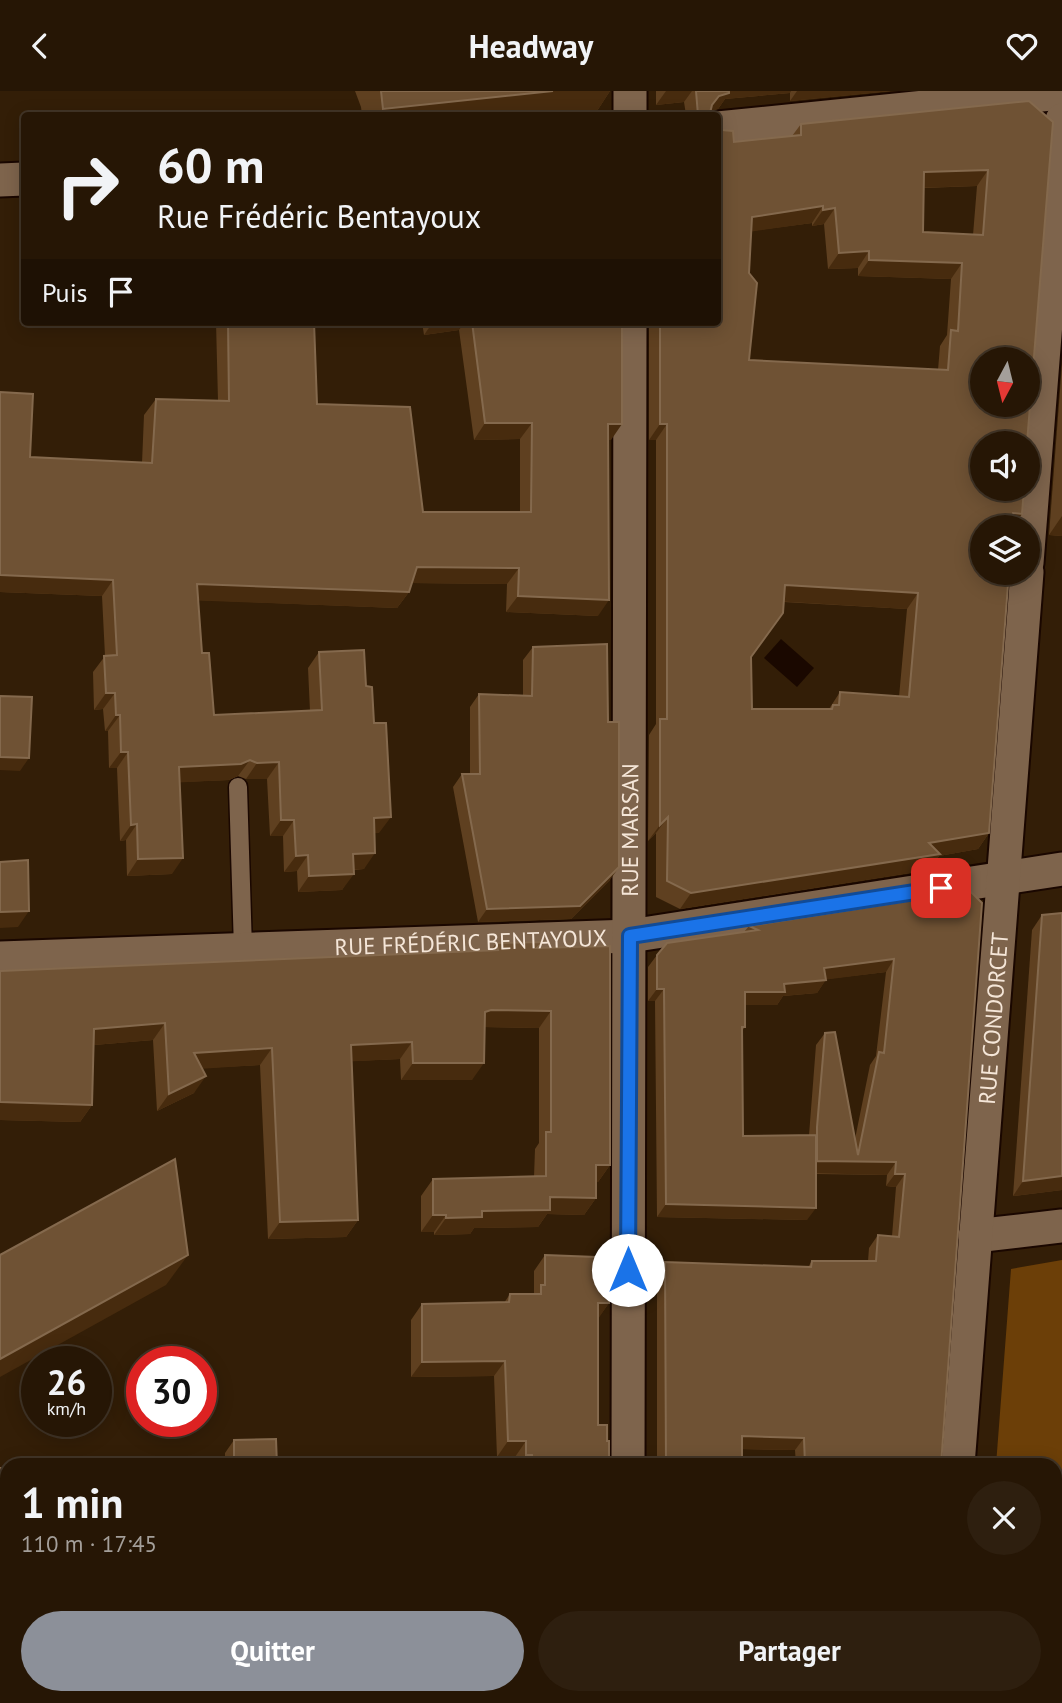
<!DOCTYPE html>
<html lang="fr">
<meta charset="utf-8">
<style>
:root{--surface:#261605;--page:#2e1f0f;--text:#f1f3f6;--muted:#a49f9a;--line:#423527;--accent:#8c9099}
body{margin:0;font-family:"PT Sans",sans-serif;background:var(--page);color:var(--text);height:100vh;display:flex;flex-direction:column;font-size:26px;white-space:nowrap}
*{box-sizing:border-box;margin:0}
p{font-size:23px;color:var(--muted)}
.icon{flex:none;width:38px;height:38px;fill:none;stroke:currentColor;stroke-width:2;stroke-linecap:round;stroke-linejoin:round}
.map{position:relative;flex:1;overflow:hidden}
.drawer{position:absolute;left:0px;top:1367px;width:1062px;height:247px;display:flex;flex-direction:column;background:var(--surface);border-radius:21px 21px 0 0;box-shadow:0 4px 18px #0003,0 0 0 2px var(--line)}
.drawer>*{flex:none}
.top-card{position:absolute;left:21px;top:21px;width:700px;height:214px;border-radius:7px;box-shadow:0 4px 18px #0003,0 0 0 2px var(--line);background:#261605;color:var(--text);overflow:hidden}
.needle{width:46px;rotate:187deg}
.buttons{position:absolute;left:970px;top:256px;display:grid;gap:14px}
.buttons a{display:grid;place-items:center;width:70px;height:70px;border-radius:50%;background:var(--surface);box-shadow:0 4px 18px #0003,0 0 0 2px var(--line);font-size:35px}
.speed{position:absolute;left:21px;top:1255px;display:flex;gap:14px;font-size:35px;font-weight:700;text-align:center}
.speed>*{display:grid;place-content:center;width:91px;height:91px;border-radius:50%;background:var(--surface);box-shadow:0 4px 18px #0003,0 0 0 2px var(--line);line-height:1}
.speed small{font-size:18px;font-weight:400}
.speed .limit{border:10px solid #d22;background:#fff;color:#111}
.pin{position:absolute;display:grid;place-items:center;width:60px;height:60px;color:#fff;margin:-30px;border-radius:14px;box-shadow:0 4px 10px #0006}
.me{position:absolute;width:77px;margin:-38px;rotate:0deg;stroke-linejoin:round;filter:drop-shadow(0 0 5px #0008)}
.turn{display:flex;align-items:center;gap:24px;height:147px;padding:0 21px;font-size:32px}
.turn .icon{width:91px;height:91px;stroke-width:2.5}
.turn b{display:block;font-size:49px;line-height:60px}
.then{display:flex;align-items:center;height:66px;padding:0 21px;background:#0003;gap:14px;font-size:26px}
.round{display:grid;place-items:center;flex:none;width:74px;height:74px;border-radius:37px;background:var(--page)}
.summary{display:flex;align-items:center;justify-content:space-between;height:119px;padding:0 21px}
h1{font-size:42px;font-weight:700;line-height:52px}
.button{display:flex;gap:14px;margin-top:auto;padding:14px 21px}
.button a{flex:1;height:80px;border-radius:42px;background:var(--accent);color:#fff;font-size:28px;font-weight:700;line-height:80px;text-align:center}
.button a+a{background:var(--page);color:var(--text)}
header{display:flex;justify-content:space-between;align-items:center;height:91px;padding:0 21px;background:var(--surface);font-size:32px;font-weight:700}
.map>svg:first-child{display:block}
.green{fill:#6c3f08}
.water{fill:#1a0800}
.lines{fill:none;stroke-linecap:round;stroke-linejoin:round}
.service-casing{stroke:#1a0700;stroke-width:21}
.minor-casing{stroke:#1a0700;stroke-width:37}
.service{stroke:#7e644c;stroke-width:18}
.minor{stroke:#7e644c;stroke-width:33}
.wall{fill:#5f4020;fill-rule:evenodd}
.shaded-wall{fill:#472b0e}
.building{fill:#6f5234;stroke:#84694d;stroke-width:2;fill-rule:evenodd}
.route-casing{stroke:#114b97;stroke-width:18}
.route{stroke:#1a73e8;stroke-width:12}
.labels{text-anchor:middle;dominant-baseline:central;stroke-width:5;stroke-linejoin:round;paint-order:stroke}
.street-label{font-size:23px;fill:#f5e6d8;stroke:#291400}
</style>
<header><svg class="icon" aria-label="back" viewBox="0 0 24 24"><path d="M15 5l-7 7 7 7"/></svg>Headway<svg class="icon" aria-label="heart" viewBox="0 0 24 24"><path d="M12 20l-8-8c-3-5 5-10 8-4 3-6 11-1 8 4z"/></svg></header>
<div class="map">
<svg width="1062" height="1612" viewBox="0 0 1062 1612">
<rect width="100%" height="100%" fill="#331e07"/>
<path class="green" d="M 1062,1169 L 1062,1515 L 1055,1516 L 1055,1374 L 996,1374 L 1011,1178 Z"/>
<path class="water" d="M 781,548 L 814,577 L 797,596 L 764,567 Z"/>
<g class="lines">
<g class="service-casing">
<g id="service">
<path d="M 238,696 L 243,858"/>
<path d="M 1055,1530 L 1062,1530"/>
</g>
</g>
<g class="minor-casing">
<g id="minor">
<path d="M 630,0 L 630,24"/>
<path d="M 718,37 L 1062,2"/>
<path d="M 0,89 L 24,88"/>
<path d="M 1027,472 L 1062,29"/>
<path id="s1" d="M 0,867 L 630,845 L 1062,778"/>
<path d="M 975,1145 L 1062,1135"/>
<path id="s2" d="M 628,1374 L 630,231"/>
<path id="s3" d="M 958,1374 L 1027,481"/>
<path d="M 0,1571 L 7,1571"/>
<path d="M 622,1612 L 622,1606"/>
<path d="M 939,1612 L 939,1606"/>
</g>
</g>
<use href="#service" class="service"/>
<use href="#minor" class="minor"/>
</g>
<g class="wall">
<path d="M 355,0 L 610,0 L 597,20 L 550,24 L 362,24 L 361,16 Z"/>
<path d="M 656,0 L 891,0 L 790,10 L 790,2 L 725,8 L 718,18 L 710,20 L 711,24 L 686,24 L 684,11 L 656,14 Z"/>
<path d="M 1029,10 L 982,436 L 989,742 L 978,758 L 939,765 L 929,779 L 680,818 L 656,806 L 656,742 L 648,750 L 649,644 L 656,633 L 656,349 L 649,349 L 649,231 L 718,231 L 734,51 L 792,45 L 801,33 ZM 977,95 L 973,144 L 923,141 L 924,97 ZM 812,132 L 812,135 L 824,133 L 828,178 L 858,177 L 858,185 L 951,188 L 947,244 L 940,255 L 938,279 L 749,269 L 749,182 L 751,140 ZM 784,511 L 907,518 L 899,606 L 840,601 L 829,618 L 752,618 L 751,567 Z"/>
<path d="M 216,231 L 314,231 L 317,313 L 423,421 L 520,421 L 520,348 L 474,349 L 459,239 L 424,244 L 422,231 L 622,231 L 611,349 L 608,349 L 598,525 L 506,521 L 507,493 L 412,492 L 409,501 L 397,517 L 198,509 L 202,562 L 214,624 L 310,620 L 308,577 L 319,561 L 366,595 L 374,632 L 379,742 L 374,742 L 364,778 L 354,779 L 342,799 L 298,801 L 297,780 L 284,781 L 283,745 L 270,745 L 267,688 L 246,688 L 238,685 L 229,689 L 180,691 L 172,783 L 127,785 L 126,749 L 120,750 L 117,677 L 109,677 L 108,640 L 105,640 L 103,618 L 94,619 L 93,581 L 105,565 L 102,505 L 0,501 L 0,301 L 30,366 L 142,372 L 144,324 L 156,308 L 218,310 Z"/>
<path d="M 1062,273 L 1062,445 L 1049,444 Z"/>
<path d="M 533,556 L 610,789 L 571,828 L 478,831 L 453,696 L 462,683 L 470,683 L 470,616 L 479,603 L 523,604 L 523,569 Z"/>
<path d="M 970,800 L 941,1374 L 796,1374 L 795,1359 L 742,1358 L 742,1374 L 657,1374 L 657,1184 L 665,1171 L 808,1176 L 812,1170 L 868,1170 L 869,1157 L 878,1144 L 892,1145 L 896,1096 L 886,1095 L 887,1084 L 816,1083 L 807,1129 L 657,1126 L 655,910 L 648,910 L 648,876 L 657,864 L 744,841 L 749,835 ZM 886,881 L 876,965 L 870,974 L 855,1048 L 825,942 L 816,954 L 809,1044 L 743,1045 L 742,940 L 745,936 L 745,914 L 777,914 L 783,905 L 817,902 L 826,888 Z"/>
<path d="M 1062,822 L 1062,1099 L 1013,1105 L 1032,839 L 1042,824 Z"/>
<path d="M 496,852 L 539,857 L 610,1074 L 598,1091 L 596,1091 L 596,1107 L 584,1124 L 547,1123 L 538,1136 L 474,1137 L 470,1143 L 434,1144 L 434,1141 L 421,1141 L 421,1105 L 433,1088 L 534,1086 L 535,1058 L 539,1052 L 539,937 L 485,936 L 472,989 L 401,989 L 400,968 L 352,970 L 358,1129 L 346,1146 L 268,1148 L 260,974 L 202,977 L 194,1002 L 157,1020 L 153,949 L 94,954 L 92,1014 L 80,1031 L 0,1029 L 0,880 L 492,859 Z"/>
<path d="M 545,1164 L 596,1183 L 609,1212 L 598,1227 L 598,1334 L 607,1350 L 609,1374 L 515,1374 L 515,1366 L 497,1366 L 494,1285 L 411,1286 L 411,1229 L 422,1213 L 504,1212 L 510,1203 L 534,1203 L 534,1180 Z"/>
<path d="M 234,1349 L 277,1374 L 225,1374 L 225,1362 Z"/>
<path d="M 444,1606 L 604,1606 L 603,1612 L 445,1612 Z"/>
<rect x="655" y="1606" width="69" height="6"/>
<path d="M 764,1606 L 925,1606 L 924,1612 L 765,1612 Z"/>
<path d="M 983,1606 L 1055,1606 L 1062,1612 L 982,1612 Z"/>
</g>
<g class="shaded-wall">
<path d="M 553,0 L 610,0 L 597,20 L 550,24 L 379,24 L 383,18 Z"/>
<path d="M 666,0 L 692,0 L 684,11 L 656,14 Z"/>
<path d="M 723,0 L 791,0 L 790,2 L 725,8 L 718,18 L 707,21 L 712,14 Z"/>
<path d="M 797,0 L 891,0 L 790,10 Z"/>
<path d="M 988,79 L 977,95 L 913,97 L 924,81 Z"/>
<path d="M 823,115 L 812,132 L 741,142 L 752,126 Z"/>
<path d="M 835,117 L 824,133 L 812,135 L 823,119 Z"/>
<path d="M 869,160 L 858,177 L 828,178 L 839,162 Z"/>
<path d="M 869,169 L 962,172 L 951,188 L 858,185 Z"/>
<path d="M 433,231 L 465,231 L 459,239 L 424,244 Z"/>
<path d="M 485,332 L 532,332 L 520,348 L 474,349 Z"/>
<path d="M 608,333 L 622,333 L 611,349 L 597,349 Z"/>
<path d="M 660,333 L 667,333 L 656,349 L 649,349 Z"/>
<path d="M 1013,422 L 1022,423 L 1013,436 L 1004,436 Z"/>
<path d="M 1062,425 L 1062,445 L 1049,444 Z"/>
<path d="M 417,476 L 519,477 L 507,493 L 406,492 Z"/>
<path d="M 0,484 L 113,489 L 102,505 L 0,501 Z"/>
<path d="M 197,493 L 409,501 L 397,517 L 186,509 Z"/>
<path d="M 785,494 L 918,502 L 907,518 L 774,510 Z"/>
<path d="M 518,505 L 609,509 L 598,525 L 506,521 Z"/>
<path d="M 106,602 L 115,602 L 103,618 L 94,619 Z"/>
<path d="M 116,624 L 120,624 L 108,640 L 105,640 Z"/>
<path d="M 121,661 L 128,661 L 117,677 L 109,677 Z"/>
<path d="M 0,666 L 29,667 L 20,680 L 0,679 Z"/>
<path d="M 250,669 L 238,685 L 229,689 L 168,692 L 179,676 Z"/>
<path d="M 279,671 L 267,688 L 246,688 L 257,672 Z"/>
<path d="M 391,726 L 379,742 L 362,743 L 374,727 Z"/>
<path d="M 668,726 L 656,742 L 648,750 L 660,734 Z"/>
<path d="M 281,729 L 294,729 L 283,745 L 270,745 Z"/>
<path d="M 137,733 L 126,749 L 120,750 L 131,734 Z"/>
<path d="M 989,742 L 978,758 L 939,765 L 929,779 L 680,818 L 691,802 L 929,752 Z"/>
<path d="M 375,762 L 364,778 L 342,779 L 353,763 Z"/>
<path d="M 308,764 L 297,780 L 284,781 L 296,765 Z"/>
<path d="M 183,767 L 172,783 L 127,785 L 138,768 Z"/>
<path d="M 619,776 L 610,789 L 571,828 L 478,831 L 487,818 Z"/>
<path d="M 354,783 L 342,799 L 298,801 L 309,785 Z"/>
<path d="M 29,820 L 18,836 L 0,837 L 0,821 Z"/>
<path d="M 894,868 L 886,881 L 815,890 L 824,877 Z"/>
<path d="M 826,889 L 817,902 L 783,905 L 777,914 L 736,914 L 745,901 L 784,893 Z"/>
<path d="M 657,898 L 664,898 L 655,910 L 648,910 Z"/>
<path d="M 491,919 L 551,920 L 539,937 L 479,936 L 485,921 Z"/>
<path d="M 165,932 L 153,949 L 82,955 L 94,938 Z"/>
<path d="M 412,951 L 400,968 L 339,971 L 351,954 Z"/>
<path d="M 272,957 L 260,974 L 183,979 L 194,962 Z"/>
<path d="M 413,972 L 484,972 L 472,989 L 401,989 Z"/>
<path d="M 206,985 L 194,1002 L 157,1020 L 169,1003 Z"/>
<path d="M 0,1011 L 92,1014 L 80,1031 L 0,1029 Z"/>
<path d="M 817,1070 L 896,1071 L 887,1084 L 809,1082 Z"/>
<path d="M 596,1074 L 610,1074 L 598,1091 L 584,1091 Z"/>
<path d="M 895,1083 L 905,1083 L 896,1096 L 886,1095 Z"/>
<path d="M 1062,1085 L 1062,1099 L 1013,1105 L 1023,1090 Z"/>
<path d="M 550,1106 L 596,1107 L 584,1124 L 547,1123 L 538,1136 L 474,1137 L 470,1143 L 434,1144 L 446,1127 Z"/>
<path d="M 666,1113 L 816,1117 L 807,1129 L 657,1126 Z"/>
<path d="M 433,1124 L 446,1124 L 434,1141 L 421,1141 Z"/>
<path d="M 358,1129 L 346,1146 L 268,1148 L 280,1131 Z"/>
<path d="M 188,1164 L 166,1194 L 0,1286 L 0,1268 Z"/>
<path d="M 598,1212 L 609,1212 L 598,1228 Z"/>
<path d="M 505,1270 L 494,1285 L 411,1286 L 422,1271 Z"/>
<path d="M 742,1345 L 804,1347 L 795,1359 L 733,1358 Z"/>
<path d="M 508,1350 L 526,1350 L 515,1366 L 497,1366 Z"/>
<path d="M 526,1364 L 532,1364 L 525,1374 L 519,1374 Z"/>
<rect x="0" y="1527" width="7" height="15"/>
</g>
<g class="building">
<path d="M 381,0 L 553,0 L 383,18 Z"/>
<path d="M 696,0 L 729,0 L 729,2 L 719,5 L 712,14 L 710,22 L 711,24 L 698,24 Z"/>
<path d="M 1029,10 L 1053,31 L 1027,352 L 982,352 L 982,397 L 1024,397 L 1022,423 L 1013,422 L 1012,436 L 982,436 L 982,481 L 1009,481 L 989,742 L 929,752 L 940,763 L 691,802 L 667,790 L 668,726 L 660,734 L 660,628 L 667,628 L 667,333 L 660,333 L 660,231 L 718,231 L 718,35 L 722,39 L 733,40 L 734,51 L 801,44 L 801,33 ZM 988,79 L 983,144 L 923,141 L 924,81 ZM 823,115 L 823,119 L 835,117 L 839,162 L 869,160 L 869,169 L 962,172 L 958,240 L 951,239 L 948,279 L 749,269 L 757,192 L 749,182 L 752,126 ZM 982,268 L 1027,268 L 1027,313 L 982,313 ZM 785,494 L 918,502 L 909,606 L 840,601 L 839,614 L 833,614 L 832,618 L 752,618 L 751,566 L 783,522 Z"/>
<path d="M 228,231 L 314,231 L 317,313 L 410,316 L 423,421 L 531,421 L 532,332 L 485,332 L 472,231 L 622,231 L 622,333 L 608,333 L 609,509 L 518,505 L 519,477 L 417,476 L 409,501 L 197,493 L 202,562 L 209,562 L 214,624 L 322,619 L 319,561 L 364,559 L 366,595 L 372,596 L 374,632 L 386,632 L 391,726 L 374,727 L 375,762 L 353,763 L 354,783 L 309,785 L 308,764 L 296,765 L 294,729 L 281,729 L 279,671 L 257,672 L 250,669 L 241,673 L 179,676 L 183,767 L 138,768 L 137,733 L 131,734 L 128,661 L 121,661 L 120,624 L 116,624 L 115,602 L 106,602 L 104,565 L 117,564 L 113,489 L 0,484 L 0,301 L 33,303 L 30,366 L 152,372 L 156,308 L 229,310 Z"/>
<path d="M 607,553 L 608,631 L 619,631 L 619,776 L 580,815 L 487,818 L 462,683 L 480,683 L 479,603 L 532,605 L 533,556 Z"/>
<path d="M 0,605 L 32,606 L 29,667 L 0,666 Z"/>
<path d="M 28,769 L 29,820 L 0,821 L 0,771 Z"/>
<path d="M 970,800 L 982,812 L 941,1374 L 805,1374 L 804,1347 L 742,1345 L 742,1374 L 666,1374 L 665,1171 L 811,1176 L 812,1170 L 876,1170 L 878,1144 L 899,1146 L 905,1083 L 895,1083 L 896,1071 L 817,1070 L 817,1036 L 825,942 L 835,941 L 858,1064 L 879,961 L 884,962 L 894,868 L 824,877 L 826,889 L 784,893 L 785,901 L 745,901 L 745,936 L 742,936 L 743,1045 L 816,1044 L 816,1117 L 666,1113 L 664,898 L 657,898 L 657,864 L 667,852 L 758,839 L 749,835 Z"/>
<path d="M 1062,822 L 1062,1085 L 1023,1090 L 1042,824 Z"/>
<path d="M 543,851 L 537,857 L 610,855 L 610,1074 L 596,1074 L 596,1107 L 550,1106 L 550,1119 L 482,1120 L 482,1126 L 446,1127 L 446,1124 L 433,1124 L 433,1088 L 546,1085 L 546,1041 L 551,1041 L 551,920 L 491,919 L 485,921 L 484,972 L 413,972 L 412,951 L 351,954 L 358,1129 L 280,1131 L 272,957 L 194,962 L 206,985 L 169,1003 L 165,932 L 94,938 L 92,1014 L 0,1011 L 0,880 L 498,859 L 496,852 Z"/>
<path d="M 175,1068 L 188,1164 L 0,1268 L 0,1164 Z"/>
<path d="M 545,1164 L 596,1166 L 596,1183 L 609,1183 L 609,1212 L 598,1212 L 598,1334 L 607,1334 L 607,1350 L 609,1350 L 609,1374 L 533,1374 L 532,1364 L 526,1364 L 526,1350 L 508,1350 L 505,1270 L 422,1271 L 422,1213 L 509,1211 L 510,1203 L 541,1203 L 541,1194 L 545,1194 Z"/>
<path d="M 276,1348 L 277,1374 L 234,1374 L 234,1349 Z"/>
<rect x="0" y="1377" width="7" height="150"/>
<path d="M 1055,1554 L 1062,1555 L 1062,1612 L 992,1612 L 993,1606 L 1055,1606 Z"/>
<path d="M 0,1585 L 7,1585 L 7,1606 L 296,1606 L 297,1612 L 0,1612 Z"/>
<path d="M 454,1606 L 604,1606 L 603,1612 L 454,1612 Z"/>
<rect x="663" y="1606" width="61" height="6"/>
<path d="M 774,1606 L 925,1606 L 924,1612 L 775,1612 Z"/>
</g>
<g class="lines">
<g class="route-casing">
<path id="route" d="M 628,1179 L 630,845 L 941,797"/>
</g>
<use href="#route" class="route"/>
</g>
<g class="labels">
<g class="street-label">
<text stroke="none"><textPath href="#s2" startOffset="635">RUE MARSAN</textPath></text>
<text stroke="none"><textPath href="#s1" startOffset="471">RUE FRÉDÉRIC BENTAYOUX</textPath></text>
<text stroke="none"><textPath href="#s3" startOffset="448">RUE CONDORCET</textPath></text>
</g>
</g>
</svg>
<div class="buttons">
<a><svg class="needle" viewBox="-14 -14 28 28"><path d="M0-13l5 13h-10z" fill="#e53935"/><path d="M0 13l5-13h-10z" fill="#a49f9a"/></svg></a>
<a><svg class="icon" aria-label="sound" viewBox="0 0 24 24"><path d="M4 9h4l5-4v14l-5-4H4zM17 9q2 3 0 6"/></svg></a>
<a><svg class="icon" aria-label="layers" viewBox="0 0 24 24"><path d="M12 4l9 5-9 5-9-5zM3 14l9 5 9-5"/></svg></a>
</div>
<div class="speed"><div>26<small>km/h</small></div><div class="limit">30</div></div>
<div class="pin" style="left:941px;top:797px;background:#d93025"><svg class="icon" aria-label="arrive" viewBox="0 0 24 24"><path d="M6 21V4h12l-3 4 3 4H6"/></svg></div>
<svg class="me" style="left:628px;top:1179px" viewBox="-20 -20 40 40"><circle r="19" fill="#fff"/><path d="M0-13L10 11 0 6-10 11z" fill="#1a73e8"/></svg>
<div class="top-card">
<div class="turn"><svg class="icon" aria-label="right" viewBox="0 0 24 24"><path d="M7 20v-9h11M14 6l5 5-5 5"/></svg><div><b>60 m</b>Rue Frédéric Bentayoux</div></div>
<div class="then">Puis<svg class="icon" aria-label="arrive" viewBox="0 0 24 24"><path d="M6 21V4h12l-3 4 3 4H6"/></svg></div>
</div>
<section class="drawer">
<div class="summary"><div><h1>1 min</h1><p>110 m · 17:45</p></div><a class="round"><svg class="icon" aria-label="close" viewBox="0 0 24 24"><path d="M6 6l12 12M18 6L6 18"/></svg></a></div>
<div class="button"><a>Quitter</a><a>Partager</a></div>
</section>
</div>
